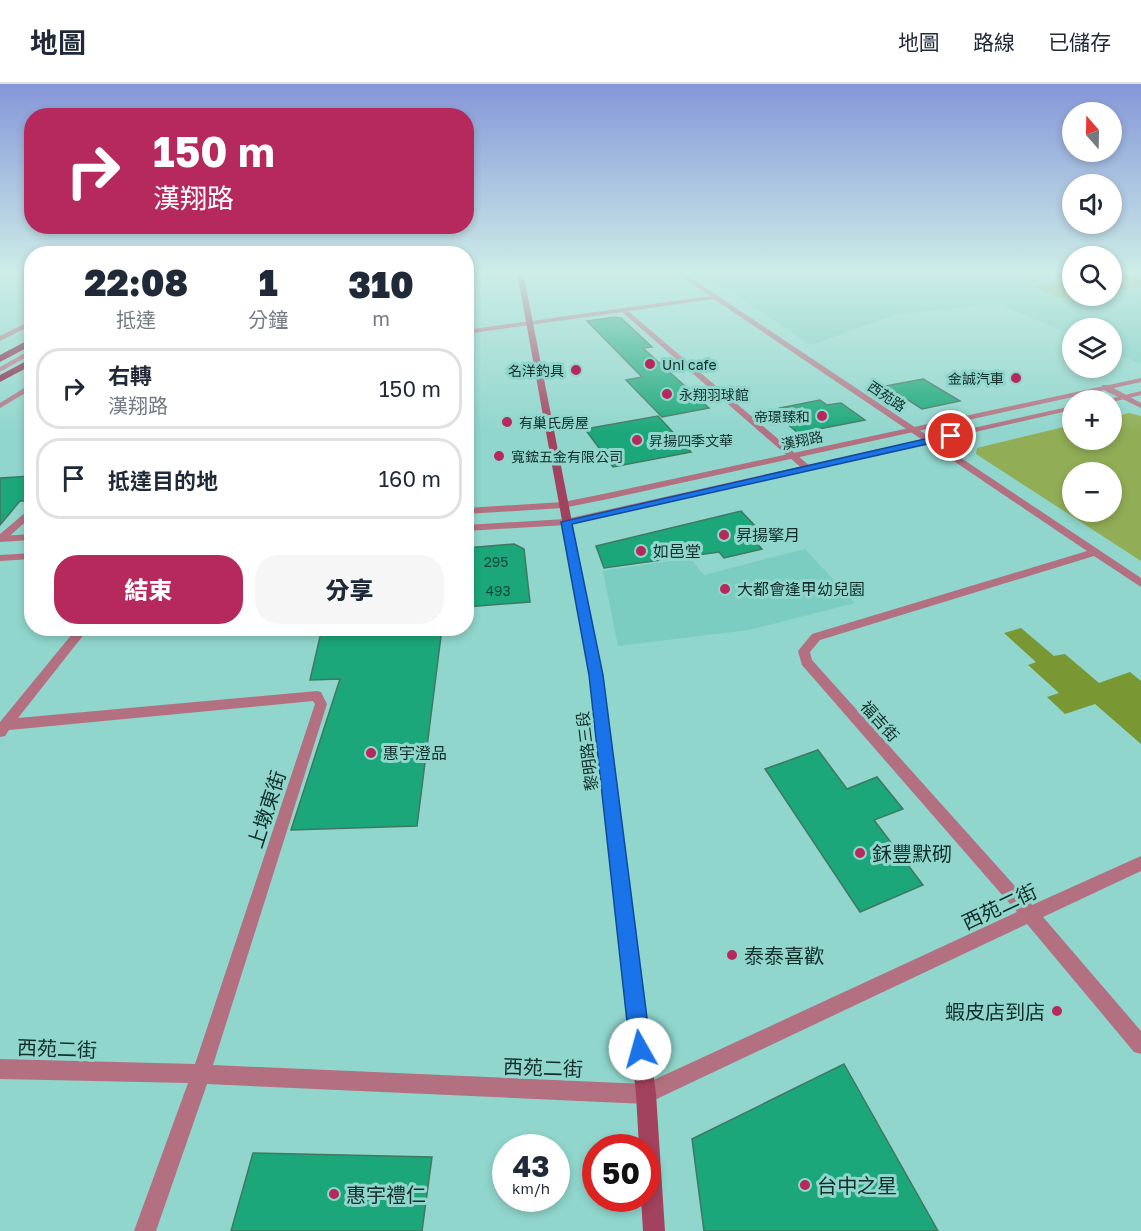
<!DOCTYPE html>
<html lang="zh-TW">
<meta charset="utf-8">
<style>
:root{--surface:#fff;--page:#f6f6f7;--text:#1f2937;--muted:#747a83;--line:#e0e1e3;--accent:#b6295d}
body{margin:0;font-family:"Golos Text","Noto Sans TC",sans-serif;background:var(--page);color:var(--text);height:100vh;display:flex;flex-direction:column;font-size:22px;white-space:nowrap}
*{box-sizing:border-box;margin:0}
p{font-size:20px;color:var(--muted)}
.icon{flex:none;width:33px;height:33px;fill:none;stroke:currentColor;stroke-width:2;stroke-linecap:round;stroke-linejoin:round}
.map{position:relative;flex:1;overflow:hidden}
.side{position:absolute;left:24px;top:162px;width:450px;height:390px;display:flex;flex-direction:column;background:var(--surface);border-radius:24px;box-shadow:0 3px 9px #0003}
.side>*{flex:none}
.banner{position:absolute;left:24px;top:24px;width:450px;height:126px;border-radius:24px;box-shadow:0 3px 9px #0003;background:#b6295d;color:#fff;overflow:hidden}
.needle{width:39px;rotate:340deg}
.tools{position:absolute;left:1062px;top:18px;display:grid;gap:12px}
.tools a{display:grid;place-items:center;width:60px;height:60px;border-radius:50%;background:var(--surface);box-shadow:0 3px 9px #0003;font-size:30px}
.speed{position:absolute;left:492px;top:1050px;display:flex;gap:12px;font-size:30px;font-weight:700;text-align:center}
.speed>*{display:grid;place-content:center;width:78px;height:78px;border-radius:50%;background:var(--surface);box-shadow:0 3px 9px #0003;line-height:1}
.speed small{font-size:15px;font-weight:400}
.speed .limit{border:9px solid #d22;background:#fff;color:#111}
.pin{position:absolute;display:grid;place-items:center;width:51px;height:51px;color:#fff;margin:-26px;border:3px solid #fff;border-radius:50%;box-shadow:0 2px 6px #0007}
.me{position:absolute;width:66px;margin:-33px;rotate:353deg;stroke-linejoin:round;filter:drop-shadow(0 0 4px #0008)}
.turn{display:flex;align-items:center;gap:21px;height:126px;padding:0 30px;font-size:27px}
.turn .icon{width:78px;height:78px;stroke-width:2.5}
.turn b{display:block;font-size:42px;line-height:51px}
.eta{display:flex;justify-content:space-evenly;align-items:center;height:102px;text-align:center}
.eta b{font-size:36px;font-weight:800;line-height:42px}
.primary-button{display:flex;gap:12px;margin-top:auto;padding:12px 30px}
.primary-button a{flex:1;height:69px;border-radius:24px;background:var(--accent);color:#fff;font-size:24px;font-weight:800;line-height:69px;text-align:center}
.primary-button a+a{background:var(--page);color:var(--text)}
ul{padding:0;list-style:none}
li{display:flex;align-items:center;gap:18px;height:81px;margin:0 12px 9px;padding:0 18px;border:3px solid var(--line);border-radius:24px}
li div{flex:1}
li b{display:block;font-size:22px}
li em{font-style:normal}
header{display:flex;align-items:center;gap:36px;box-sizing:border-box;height:84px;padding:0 30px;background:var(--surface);border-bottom:2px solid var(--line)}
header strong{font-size:28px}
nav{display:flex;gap:33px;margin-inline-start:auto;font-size:21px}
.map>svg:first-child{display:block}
.built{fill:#7bccc1}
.green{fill:#91ae56;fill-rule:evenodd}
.forest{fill:#799733}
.building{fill:#1ba779;stroke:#407860;stroke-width:1.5}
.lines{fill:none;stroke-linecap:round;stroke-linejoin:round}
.minor{fill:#b37080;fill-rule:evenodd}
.tertiary{fill:#b37080;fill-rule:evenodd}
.secondary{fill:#a3425f;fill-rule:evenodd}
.trunk{fill:#811a40;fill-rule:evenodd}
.route{fill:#1a73e8;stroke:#114b97;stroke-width:1.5}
.poi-dot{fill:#b6295d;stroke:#90d6cc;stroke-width:2}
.labels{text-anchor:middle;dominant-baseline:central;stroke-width:6;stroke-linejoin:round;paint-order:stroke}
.far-poi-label{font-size:14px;fill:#102e2a;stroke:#90d6cc;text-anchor:start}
.far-street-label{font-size:14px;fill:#102e2a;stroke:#90d6cc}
.number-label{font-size:14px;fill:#134c3e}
.poi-label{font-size:16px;fill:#102e2a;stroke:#90d6cc;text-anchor:start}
.street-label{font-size:16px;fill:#102e2a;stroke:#90d6cc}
.near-street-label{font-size:20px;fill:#102e2a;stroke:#90d6cc}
.near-poi-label{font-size:20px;fill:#102e2a;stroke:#90d6cc;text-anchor:start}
</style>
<header>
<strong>地圖</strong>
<nav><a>地圖</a><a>路線</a><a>已儲存</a></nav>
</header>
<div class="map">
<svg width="1141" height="1147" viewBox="0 0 1141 1147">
<rect width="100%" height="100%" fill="#90d6cc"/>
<g class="built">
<path d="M 699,188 L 1072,188 L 1072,212 L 1112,212 L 1112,188 L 1141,188 L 1141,280 L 1112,268 L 1112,244 L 1072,244 L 1072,251 L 997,219 L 895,231 L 811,261 Z"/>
<path d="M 805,465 L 855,519 L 749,546 L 618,562 L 603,487 L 690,474 L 704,491 Z"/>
</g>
<g class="green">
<path d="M 1141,188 L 1141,203 L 1112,207 L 1112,192 Z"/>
<path d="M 1072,197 L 1072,212 L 1079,212 L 1059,214 L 1032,202 Z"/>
<path d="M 1129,329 L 1141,332 L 1141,477 L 976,370 L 977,364 L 1072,341 L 1072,356 L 1112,356 L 1112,333 ZM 1072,388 L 1112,388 L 1112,428 L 1072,428 Z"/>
</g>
<path class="forest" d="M 1021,544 L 1054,572 L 1065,570 L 1099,599 L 1130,588 L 1141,597 L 1141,660 L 1095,620 L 1065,630 L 1047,613 L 1059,609 L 1028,581 L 1036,578 L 1004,549 Z"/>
<g class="building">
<path d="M 615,233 L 621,234 L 652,263 L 643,264 L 709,324 L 662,333 L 626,296 L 642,293 L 587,237 Z"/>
<path d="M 923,295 L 960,317 L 922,325 L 886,302 Z"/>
<path d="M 820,316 L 827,321 L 841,319 L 865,336 L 798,349 L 779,333 L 788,331 L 780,324 Z"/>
<path d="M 658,332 L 691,368 L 613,383 L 585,345 Z"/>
<path d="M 32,392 L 32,417 L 20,417 L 0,441 L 0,394 Z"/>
<path d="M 741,427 L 762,449 L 750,452 L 762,465 L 724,474 L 719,468 L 604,484 L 596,462 Z"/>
<path d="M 514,460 L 524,465 L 530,518 L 466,523 L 466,464 Z"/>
<path d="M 322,544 L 442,544 L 417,742 L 291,746 L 340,595 L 310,596 Z"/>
<path d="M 818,666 L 847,705 L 877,693 L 903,725 L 874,736 L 923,801 L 860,828 L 765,685 Z"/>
<path d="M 844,980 L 938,1147 L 704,1147 L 692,1055 Z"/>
<path d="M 253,1069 L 432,1073 L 422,1147 L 231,1147 Z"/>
</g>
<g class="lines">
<g class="minor">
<path d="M 485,188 L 502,188 L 466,194 L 466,190 Z"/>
<path d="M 675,188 L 682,188 L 1141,494 L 1141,503 L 1094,472 L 820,556 L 810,568 L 812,576 L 1032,821 L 1141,772 L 1141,787 L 1043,833 L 1141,947 L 1141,970 L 1134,968 L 1027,840 L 646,1020 L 207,1000 L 156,1147 L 134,1147 L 188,999 L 0,995 L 0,975 L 195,980 L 315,620 L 313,617 L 9,646 L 5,652 L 0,653 L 0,638 L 77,544 L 89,544 L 18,634 L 317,607 L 321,608 L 327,620 L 213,981 L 645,1000 L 1017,828 L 802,581 L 798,567 L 812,550 L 1087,467 L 714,215 L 628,227 L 811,383 L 811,387 L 805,387 L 622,228 L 466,250 L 466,246 L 710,212 Z"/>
<path d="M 1102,301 L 1108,301 L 1141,319 L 1141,324 L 1102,305 Z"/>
<path d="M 32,423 L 32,432 L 4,457 L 0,458 L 0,450 Z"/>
</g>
<g class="tertiary">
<path d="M 32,236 L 32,241 L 0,257 L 0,252 Z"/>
<path d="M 32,265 L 32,270 L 0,288 L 0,283 Z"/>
<path d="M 1141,294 L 1141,298 L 608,415 L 563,424 L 466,430 L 466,424 L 563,418 L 608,409 Z"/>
<path d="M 32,299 L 32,305 L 0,324 L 0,319 Z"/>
<path d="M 1141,307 L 1141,311 L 1112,318 L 1105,316 Z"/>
<path d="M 1072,322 L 1072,326 L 566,441 L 466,447 L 466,441 L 566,435 Z"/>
<path d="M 32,450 L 32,456 L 0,458 L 0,452 Z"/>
<path d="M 32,469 L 32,475 L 0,477 L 0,471 Z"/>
</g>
<path class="secondary" d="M 517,188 L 523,188 L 602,591 L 656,1010 L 665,1147 L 643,1147 L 641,1114 L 646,1114 L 646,1064 L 639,1064 L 636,1010 L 590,591 Z"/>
<g class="trunk">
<path d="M 32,254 L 32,261 L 0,278 L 0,271 Z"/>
<path d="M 32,274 L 32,281 L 0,298 L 0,291 Z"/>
</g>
</g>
<linearGradient id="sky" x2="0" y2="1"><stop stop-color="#8597d8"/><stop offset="0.54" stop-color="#cdede8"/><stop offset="1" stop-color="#cdede8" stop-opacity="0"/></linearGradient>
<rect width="1141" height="349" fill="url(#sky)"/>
<path class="route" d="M 951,349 L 956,352 L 954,354 L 572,440 L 603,591 L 651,965 L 648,972 L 640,975 L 633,972 L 630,965 L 589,591 L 561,438 Z"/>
<g class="poi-dot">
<circle cx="650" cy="280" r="6"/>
<circle cx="576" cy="286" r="6"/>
<circle cx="1016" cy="294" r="6"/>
<circle cx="667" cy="310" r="6"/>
<circle cx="822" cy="332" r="6"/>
<circle cx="507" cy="338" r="6"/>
<circle cx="637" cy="356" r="6"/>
<circle cx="499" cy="372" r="6"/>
<circle cx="724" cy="451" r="6"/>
<circle cx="641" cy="467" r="6"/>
<circle cx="725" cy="505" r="6"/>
<circle cx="371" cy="669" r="6"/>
<circle cx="860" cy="769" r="6"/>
<circle cx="732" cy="871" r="6"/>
<circle cx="1057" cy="927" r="6"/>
<circle cx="805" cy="1101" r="6"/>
<circle cx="334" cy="1110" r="6"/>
</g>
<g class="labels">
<g class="far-poi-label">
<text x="662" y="280">Uni cafe</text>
<text x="564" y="286" text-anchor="end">名洋釣具</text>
<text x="1004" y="294" text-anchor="end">金誠汽車</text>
<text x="679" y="310">永翔羽球館</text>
<text x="810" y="332" text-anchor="end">帝璟臻和</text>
<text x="519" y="338">有巢氏房屋</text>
<text x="649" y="356">昇揚四季文華</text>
<text x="511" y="372">寬鋐五金有限公司</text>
</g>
<g class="far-street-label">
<text transform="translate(887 312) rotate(34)">西苑路</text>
<text transform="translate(802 356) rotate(-12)">漢翔路</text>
</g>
<g class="number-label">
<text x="496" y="477">295</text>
<text x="498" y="506">493</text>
</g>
<g class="poi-label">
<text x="736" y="451">昇揚擎月</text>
<text x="653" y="467">如邑堂</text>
<text x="737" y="505">大都會逢甲幼兒園</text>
<text x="383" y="669">惠宇澄品</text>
</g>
<g class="street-label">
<text transform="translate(880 637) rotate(48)">福吉街</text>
<text transform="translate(587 667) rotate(-97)">黎明路三段</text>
</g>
<g class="near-street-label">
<text transform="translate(266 725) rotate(-72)">上墩東街</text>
<text transform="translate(999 822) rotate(-25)">西苑二街</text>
<text transform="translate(57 964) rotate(2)">西苑二街</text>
<text transform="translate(543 983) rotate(2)">西苑二街</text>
</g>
<g class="near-poi-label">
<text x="872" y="769">鉌豐默砌</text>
<text x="744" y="871">泰泰喜歡</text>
<text x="1045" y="927" text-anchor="end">蝦皮店到店</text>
<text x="817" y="1101">台中之星</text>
<text x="346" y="1110">惠宇禮仁</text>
</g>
</g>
</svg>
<div class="tools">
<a><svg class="needle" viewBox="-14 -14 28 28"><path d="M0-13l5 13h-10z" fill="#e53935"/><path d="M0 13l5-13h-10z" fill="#747a83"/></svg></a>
<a><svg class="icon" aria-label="sound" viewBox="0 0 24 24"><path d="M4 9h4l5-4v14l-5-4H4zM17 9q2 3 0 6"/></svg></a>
<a><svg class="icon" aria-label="search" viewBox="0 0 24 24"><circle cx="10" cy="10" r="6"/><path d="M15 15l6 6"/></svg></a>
<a><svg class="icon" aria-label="layers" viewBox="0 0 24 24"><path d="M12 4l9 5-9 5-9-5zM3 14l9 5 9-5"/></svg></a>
<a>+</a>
<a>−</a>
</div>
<div class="speed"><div>43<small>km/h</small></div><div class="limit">50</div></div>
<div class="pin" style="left:951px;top:352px;background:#d93025"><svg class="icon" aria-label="arrive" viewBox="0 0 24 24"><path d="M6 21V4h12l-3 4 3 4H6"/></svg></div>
<svg class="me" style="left:640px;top:965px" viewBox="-20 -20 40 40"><circle r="19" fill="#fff"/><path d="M0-13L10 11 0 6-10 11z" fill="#1a73e8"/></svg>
<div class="banner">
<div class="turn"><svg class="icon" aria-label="right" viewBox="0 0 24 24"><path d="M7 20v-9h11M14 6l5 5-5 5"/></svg><div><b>150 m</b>漢翔路</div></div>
</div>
<section class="side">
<div class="eta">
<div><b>22:08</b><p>抵達</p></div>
<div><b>1</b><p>分鐘</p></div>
<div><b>310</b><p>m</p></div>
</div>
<ul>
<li><svg class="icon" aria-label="right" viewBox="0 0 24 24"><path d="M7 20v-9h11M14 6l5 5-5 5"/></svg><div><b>右轉</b><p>漢翔路</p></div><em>150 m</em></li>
<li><svg class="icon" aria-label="arrive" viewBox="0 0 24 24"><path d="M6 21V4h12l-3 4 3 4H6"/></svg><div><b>抵達目的地</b></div><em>160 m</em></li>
</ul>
<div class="primary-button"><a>結束</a><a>分享</a></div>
</section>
</div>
